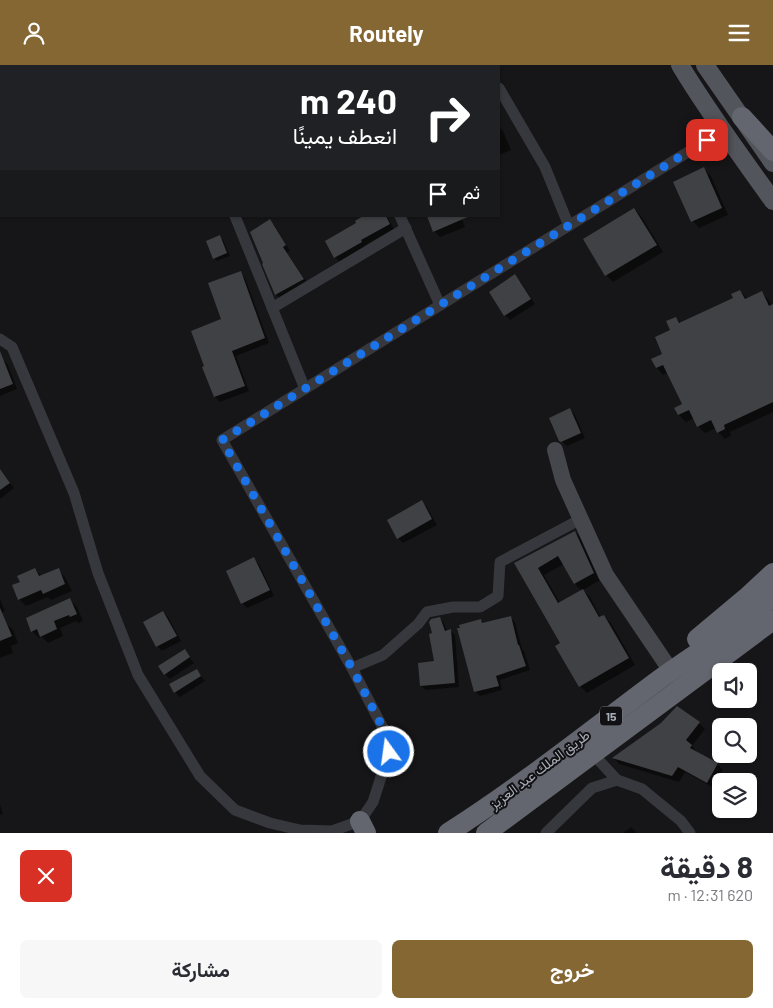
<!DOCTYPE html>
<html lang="ar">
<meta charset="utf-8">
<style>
:root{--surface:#fff;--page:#f7f7f7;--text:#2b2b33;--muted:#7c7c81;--accent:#856733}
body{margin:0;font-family:Barlow,Vazirmatn,sans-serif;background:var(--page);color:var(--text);direction:rtl;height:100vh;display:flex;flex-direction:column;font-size:19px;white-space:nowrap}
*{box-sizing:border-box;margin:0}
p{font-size:16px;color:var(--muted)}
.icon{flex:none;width:28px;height:28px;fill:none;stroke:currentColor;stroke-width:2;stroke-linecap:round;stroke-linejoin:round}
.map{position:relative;height:768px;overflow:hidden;direction:ltr}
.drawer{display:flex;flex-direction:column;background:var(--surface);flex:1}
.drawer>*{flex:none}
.top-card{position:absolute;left:0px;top:0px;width:500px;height:152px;box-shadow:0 1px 4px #0004;direction:rtl;background:#202124;color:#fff;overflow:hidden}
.fabs{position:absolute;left:712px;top:598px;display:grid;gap:10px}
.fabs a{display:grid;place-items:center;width:45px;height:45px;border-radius:8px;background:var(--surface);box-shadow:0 1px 4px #0004;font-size:25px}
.pin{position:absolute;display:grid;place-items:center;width:42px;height:42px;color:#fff;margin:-21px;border-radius:10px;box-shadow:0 2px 8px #0006}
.me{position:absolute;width:55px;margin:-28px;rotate:346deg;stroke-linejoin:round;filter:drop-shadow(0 0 4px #0008)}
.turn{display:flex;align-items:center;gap:18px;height:105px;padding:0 20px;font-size:22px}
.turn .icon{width:65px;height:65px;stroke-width:2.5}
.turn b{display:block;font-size:35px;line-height:42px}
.then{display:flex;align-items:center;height:48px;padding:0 20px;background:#0003;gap:10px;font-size:19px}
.round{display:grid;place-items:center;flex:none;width:52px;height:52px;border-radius:8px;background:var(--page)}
.overview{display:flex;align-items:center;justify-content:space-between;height:85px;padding:0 20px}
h1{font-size:30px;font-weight:700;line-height:38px}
.cta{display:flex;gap:10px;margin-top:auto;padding:10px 20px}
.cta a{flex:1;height:58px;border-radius:8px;background:var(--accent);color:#fff;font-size:20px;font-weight:700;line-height:58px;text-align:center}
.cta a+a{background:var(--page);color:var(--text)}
header{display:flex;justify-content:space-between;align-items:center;height:65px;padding:0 20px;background:var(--accent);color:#fff;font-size:22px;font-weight:700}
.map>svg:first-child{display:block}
.shadow{fill:#0007;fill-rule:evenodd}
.building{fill:#404145}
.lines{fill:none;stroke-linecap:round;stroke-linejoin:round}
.street{stroke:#37383d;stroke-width:11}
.secondary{stroke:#45474d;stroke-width:16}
.primary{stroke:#53555c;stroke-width:18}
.highway{stroke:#63666e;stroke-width:20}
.route{stroke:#1a73e8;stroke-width:9;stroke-dasharray:0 16.2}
.labels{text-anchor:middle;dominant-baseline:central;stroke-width:4;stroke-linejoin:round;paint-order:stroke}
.shield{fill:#111113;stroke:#7b7e86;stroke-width:1}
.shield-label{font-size:12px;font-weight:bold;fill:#a8adb8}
.street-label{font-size:14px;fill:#a8adb8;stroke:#111113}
</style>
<header><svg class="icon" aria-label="menu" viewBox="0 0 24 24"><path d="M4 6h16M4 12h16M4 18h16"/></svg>Routely<svg class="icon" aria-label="person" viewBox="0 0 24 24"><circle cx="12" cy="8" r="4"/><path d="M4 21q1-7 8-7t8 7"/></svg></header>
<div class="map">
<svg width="773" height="768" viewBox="0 0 773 768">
<rect width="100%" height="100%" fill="#161618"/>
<g class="shadow">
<rect x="86" y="0" width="39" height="1"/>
<path d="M 499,62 L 503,66 L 511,85 L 499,90 Z"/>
<path d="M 704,104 L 711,111 L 728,150 L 699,163 L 693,156 L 675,117 Z"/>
<path d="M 634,144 L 641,151 L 663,187 L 613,217 L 606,210 L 585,174 Z"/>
<path d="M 366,151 L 387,151 L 394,164 L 365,180 L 366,182 L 340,197 L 335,192 L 357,159 Z"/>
<path d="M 461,151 L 465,162 L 440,172 L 434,166 Z"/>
<path d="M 270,156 L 275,161 L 290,186 L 287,188 L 308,219 L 281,234 L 276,229 Z"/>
<path d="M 220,172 L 223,175 L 230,191 L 217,196 L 214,193 Z"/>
<path d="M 240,208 L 245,213 L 269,278 L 236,291 L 249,326 L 220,337 L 215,332 L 222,255 Z"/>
<path d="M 515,211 L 520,216 L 535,239 L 510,255 L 505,250 Z"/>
<path d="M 740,226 L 747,233 L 762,228 L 769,235 L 772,241 L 773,240 L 773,347 L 730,367 L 731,371 L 725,374 L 718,367 L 716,363 L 705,368 L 698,361 L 694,353 L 686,357 L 679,350 L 676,343 L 683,340 L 668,307 L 663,310 L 657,303 L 664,290 L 676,253 L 681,258 L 734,233 Z"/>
<path d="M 3,295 L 8,300 L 17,324 L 0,331 L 0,296 Z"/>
<path d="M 570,345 L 575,350 L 585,373 L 567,381 L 560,375 Z"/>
<path d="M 0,404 L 14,423 L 0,434 Z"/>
<path d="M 422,437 L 427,442 L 437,460 L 403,478 L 398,473 Z"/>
<path d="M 575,467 L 582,474 L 600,515 L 583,525 L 590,532 L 601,553 L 604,551 L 611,558 L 635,600 L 587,628 L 580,621 L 562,578 L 516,498 ZM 564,499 L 575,519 L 582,526 L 560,538 L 544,510 Z"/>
<path d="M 254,494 L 259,499 L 274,531 L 247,543 L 242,538 Z"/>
<path d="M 35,505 L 42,511 L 58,505 L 65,512 L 72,526 L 51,535 L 48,532 L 26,541 L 19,534 L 21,518 Z"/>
<path d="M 0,534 L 5,546 L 0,548 Z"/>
<path d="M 70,535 L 77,542 L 83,556 L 78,558 L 76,556 L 60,563 L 63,571 L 48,578 L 42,572 L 39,573 L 32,566 Z"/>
<path d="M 163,547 L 168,552 L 181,576 L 162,586 L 157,581 Z"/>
<path d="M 510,552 L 515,557 L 522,584 L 524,586 L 530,605 L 500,615 L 502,625 L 480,631 L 475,627 L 481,556 L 484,559 Z"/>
<path d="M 440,553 L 444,558 L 447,566 L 451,566 L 455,570 L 459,622 L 426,625 L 421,621 L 436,597 L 434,569 Z"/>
<path d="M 6,558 L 13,565 L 18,578 L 11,581 L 13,588 L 0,593 L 0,560 Z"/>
<path d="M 184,586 L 194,598 L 170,614 L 165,609 Z"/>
<path d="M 197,606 L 205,616 L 180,632 L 175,627 L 171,620 Z"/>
<path d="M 699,658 L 705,664 L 692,681 L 697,687 L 697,688 L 717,699 L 723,705 L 714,723 L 685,707 L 679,717 L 619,699 L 614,693 Z"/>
<path d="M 0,739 L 3,749 L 0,750 Z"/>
<path d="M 631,762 L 637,768 L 623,768 Z"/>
</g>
<g class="building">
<path d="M 704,102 L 722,143 L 691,157 L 673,117 Z"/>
<path d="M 634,143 L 657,180 L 605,211 L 583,174 Z"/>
<path d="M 363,151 L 386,151 L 390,159 L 361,175 L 362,177 L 334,193 L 325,176 L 356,158 L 355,156 Z"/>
<path d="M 427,151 L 470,151 L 433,167 Z"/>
<path d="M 270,154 L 286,180 L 283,182 L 304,214 L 275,230 L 262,199 L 263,198 L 250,167 Z"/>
<path d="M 220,170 L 227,188 L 213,194 L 206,176 Z"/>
<path d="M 241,206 L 265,273 L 232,286 L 245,321 L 214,332 L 202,302 L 204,301 L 191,266 L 221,254 L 208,218 Z"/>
<path d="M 515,209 L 531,234 L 504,251 L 489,227 Z"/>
<path d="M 740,225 L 745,234 L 762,226 L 769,241 L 773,239 L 773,337 L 724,360 L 725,364 L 717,368 L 711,355 L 697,362 L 689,345 L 678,350 L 674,343 L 682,339 L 663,300 L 656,303 L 651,294 L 662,289 L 655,272 L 670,265 L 666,256 L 676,252 L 679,258 L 733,233 L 731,229 Z"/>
<path d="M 0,286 L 13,319 L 0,324 Z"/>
<path d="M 570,343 L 581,368 L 561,377 L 559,376 L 549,353 Z"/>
<path d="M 0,404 L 10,418 L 0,425 Z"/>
<path d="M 422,435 L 432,454 L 397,474 L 387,455 Z"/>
<path d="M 575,466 L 594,508 L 574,519 L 558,491 L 538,503 L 558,538 L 583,524 L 599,552 L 604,550 L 629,593 L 579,622 L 555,581 L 560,578 L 514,498 Z"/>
<path d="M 254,492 L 270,525 L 241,539 L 226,506 Z"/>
<path d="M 35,503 L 39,511 L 59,503 L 65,519 L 43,529 L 41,525 L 18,535 L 12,520 L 20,517 L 17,511 Z"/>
<path d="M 70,533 L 77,549 L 70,552 L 69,550 L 54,556 L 57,564 L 40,572 L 37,564 L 31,567 L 26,553 Z"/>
<path d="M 0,543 L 12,571 L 0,576 Z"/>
<path d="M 163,546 L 177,571 L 156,582 L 143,557 Z"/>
<path d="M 511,551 L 518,580 L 519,580 L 526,601 L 496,611 L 499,621 L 474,627 L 457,563 L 460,563 L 459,560 L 481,554 L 482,558 Z"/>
<path d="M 440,552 L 445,566 L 451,564 L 455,618 L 420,621 L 418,598 L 434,596 L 429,569 L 432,568 L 429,557 L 431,554 Z"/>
<path d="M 185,584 L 190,592 L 164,610 L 158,601 Z"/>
<path d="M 197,604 L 201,611 L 174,628 L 169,619 Z"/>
<path d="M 677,641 L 700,657 L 686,675 L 692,680 L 690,683 L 718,698 L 707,718 L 678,702 L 672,711 L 612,693 L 661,658 Z"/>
</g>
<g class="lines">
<g class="street">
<path d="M 136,1 L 137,0"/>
<path d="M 499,23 L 545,102 L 569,161"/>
<path d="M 0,71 L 1,70"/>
<path d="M 235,151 L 305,324"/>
<path d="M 400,151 L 440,240"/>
<path d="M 272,243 L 406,163"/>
<path d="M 0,274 L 12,282 L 74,428 L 98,508 L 138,610 L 200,711 L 235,745 L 270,758 L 300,765 L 332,766 L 360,756 L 373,737 L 389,687 L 387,671 L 352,603 L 222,375 L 722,66"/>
<path d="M 352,603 L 383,590 L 418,559 L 427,547 L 453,542 L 480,542 L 498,531 L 500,497 L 581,454"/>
<path d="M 593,689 L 617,715"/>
<path d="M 546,768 L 592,723 L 617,715 L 642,724 L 681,756 L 690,768"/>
</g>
<path class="secondary" d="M 555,385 L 563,415 L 606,510 L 671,606"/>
<g class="primary">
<path d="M 680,0 C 708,47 741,91 773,136"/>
<path d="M 705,0 L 773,98"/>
</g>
<g class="highway">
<path d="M 742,52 L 773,86"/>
<path d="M 697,574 L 746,533 L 773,508"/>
<path d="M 360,756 L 366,768"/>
<path d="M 448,768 C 522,721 590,666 660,614 C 697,587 739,563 773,531"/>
<path d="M 486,768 L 773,555"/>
</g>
</g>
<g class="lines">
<path class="route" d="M 389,687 L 387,671 L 352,603 L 222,375 L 707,75"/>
</g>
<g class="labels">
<rect class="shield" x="600" y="641.5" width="22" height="19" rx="4"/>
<g class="shield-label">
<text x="611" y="651">15</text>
</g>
<g class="street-label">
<text transform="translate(539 704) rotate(-37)">طريق الملك عبد العزيز</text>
</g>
</g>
</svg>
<div class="fabs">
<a><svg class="icon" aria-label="sound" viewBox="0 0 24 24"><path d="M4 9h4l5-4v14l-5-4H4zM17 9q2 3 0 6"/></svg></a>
<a><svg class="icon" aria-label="search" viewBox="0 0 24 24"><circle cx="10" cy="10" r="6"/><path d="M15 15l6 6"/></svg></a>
<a><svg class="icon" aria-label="layers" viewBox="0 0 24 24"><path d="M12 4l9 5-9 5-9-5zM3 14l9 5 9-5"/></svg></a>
</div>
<div class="pin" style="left:707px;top:75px;background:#d93025"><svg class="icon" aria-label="arrive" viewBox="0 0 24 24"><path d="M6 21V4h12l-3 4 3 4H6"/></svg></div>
<svg class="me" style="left:389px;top:687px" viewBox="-20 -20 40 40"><circle r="17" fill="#1a73e8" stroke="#fff" stroke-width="3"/><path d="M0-11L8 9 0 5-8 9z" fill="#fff"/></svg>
<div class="top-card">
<div class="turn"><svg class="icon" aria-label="right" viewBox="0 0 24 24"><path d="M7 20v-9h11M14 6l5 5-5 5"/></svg><div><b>240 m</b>انعطف يمينًا</div></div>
<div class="then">ثم<svg class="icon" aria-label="arrive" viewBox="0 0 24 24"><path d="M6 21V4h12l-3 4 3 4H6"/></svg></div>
</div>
</div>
<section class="drawer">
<div class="overview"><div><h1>8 دقيقة</h1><p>620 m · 12:31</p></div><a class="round" style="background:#d93025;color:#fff"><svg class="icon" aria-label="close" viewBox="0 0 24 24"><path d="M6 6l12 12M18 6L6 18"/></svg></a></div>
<div class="cta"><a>خروج</a><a>مشاركة</a></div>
</section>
